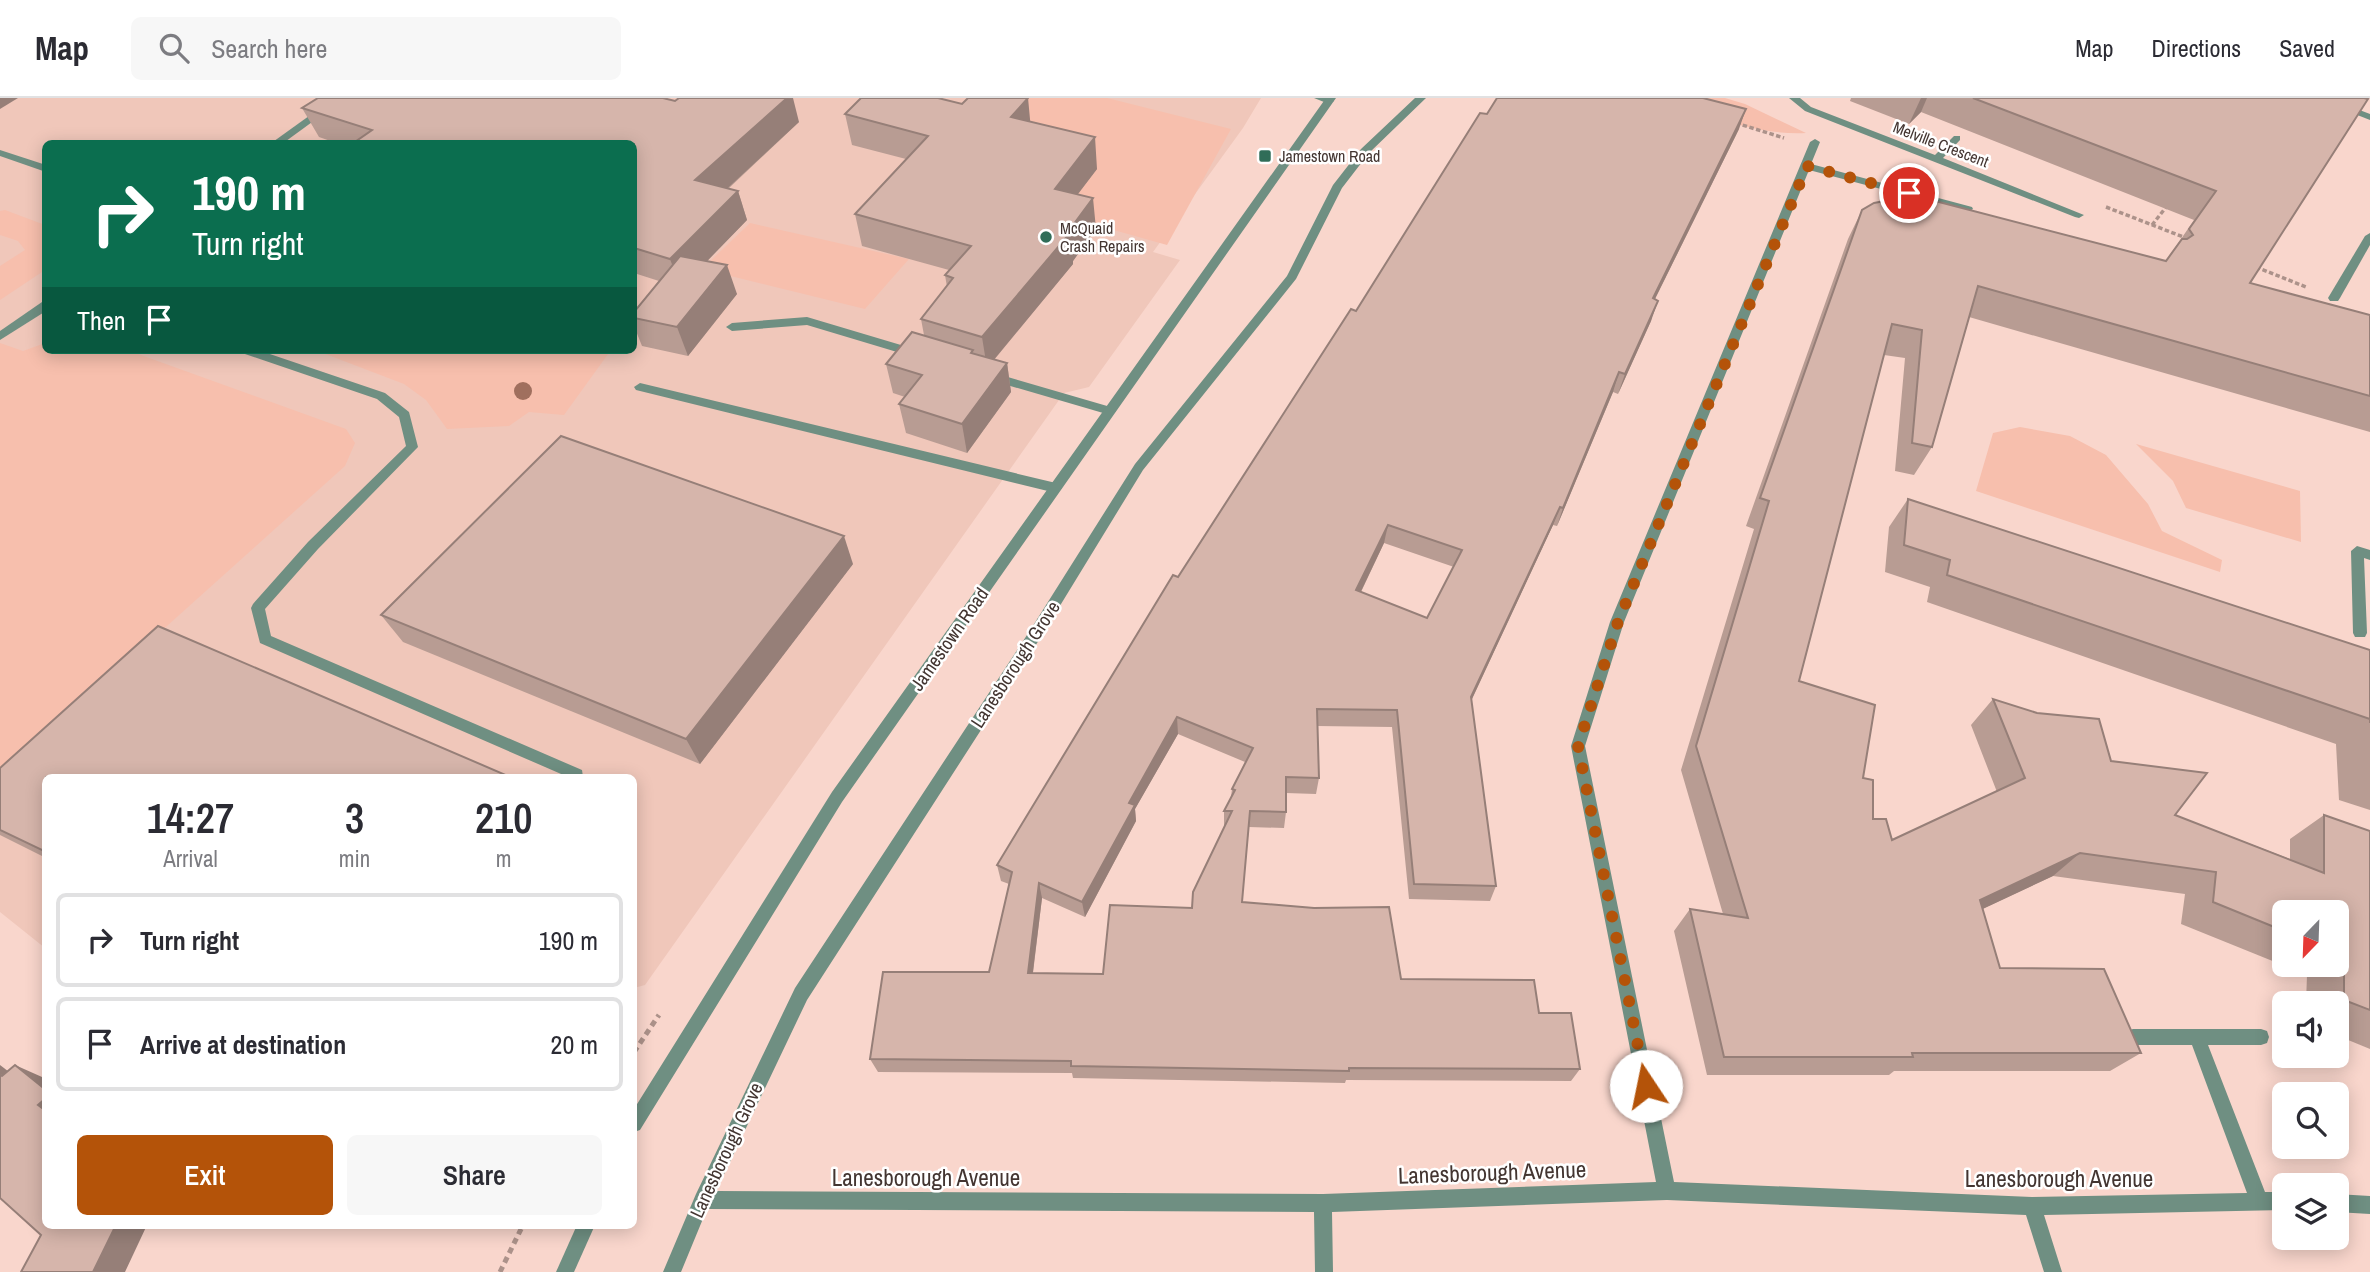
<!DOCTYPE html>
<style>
:root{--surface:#fff;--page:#f7f7f7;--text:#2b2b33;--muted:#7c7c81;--line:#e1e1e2;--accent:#b45309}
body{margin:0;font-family:"Archivo Narrow",sans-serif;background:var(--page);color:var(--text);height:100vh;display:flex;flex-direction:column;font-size:26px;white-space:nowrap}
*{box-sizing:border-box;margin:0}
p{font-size:23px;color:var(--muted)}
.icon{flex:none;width:38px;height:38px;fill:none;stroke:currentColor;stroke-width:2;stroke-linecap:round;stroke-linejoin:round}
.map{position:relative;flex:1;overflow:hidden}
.panel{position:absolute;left:42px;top:676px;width:595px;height:455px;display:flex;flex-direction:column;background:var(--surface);border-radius:10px;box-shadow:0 4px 18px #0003}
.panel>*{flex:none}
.hud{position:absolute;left:42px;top:42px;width:595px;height:214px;border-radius:10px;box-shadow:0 4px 18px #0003;background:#0b6e4f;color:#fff;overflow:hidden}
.needle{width:46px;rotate:203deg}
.buttons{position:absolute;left:2272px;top:802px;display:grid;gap:14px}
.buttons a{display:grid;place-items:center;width:77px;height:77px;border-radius:10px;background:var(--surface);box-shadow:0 4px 18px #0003;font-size:35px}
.pin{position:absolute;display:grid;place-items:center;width:60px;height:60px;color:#fff;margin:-30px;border:4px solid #fff;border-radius:50%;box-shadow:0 2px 7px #0007}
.me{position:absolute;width:77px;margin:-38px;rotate:349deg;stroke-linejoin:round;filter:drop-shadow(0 0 5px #0008)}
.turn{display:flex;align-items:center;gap:24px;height:147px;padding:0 35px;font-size:32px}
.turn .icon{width:91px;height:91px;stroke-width:2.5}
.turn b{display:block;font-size:49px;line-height:60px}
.then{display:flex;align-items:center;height:66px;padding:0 35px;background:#0003;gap:14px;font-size:26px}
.eta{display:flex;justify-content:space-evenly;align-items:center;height:119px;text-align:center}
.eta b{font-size:42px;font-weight:600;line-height:49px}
.cta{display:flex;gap:14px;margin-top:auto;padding:14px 35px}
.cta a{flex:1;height:80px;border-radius:10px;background:var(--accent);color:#fff;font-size:28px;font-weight:600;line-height:80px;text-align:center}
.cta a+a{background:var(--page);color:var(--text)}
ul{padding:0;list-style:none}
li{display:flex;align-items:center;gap:21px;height:94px;margin:0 14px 10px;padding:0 21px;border:4px solid var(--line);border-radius:10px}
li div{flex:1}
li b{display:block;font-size:26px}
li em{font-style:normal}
header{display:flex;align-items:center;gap:42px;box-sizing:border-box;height:98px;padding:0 35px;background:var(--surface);border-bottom:2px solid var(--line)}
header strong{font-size:33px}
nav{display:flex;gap:38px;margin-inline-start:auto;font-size:24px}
.search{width:490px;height:63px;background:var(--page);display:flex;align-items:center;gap:18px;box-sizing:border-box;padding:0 24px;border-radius:10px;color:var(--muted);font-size:26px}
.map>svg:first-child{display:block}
.built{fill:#f0c7ba;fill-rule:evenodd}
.green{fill:#f7bfad}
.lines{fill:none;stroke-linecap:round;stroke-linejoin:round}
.path-far1{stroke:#ac928a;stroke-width:3.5;stroke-dasharray:4.5 2.5;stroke-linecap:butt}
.path{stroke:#ac928a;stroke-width:5;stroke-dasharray:6 4.5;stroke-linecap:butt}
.service{fill:#6f8f82;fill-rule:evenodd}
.minor{fill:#6f8f82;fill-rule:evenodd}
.tertiary{fill:#6f8f82;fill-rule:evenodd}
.tree{fill:#a06f5e}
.wall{fill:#b89c93;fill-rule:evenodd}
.shaded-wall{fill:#967f78}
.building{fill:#d6b5ab;stroke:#967f78;stroke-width:2;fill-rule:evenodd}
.route{stroke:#b45309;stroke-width:12;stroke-dasharray:0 21.6}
.poi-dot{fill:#306d58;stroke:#fff;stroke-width:2.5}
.labels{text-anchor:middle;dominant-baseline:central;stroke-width:5;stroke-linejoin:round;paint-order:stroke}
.far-street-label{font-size:16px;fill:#433531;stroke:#fff}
.far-poi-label{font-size:16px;fill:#433531;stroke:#fff;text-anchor:start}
.street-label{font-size:19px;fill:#433531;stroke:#fff}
.near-street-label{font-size:23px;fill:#433531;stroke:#fff}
</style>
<header>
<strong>Map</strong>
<div class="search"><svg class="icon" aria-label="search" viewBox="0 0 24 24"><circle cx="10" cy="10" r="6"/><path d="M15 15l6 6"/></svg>Search here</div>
<nav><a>Map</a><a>Directions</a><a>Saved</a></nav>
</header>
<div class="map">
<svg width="2370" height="1174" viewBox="0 0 2370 1174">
<rect width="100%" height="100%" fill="#f9d6cc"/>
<path class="built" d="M 0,0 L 1261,0 L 1243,30 L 1153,154 L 1180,162 L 1089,289 L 1064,295 L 645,887 L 634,890 L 634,679 L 46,679 L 45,850 L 0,814 ZM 46,46 L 634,46 L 634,252 L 46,252 Z"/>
<g class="green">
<path d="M 992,0 L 1107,0 L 1231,31 L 1167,147 L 993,98 Z"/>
<path d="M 1654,0 L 1725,0 L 1745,6 L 1806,35 C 1758,38 1700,15 1654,0 Z"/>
<path d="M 5,112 L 45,127 L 45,172 L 0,202 L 0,168 L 25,152 L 18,143 L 0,137 L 0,113 Z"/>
<path d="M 750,125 L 909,161 L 865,211 L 702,171 Z"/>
<path d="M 0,245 L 23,253 L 45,245 L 46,252 L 127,252 L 346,331 L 355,345 L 345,368 L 0,678 Z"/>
<path d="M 315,252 L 611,252 L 564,317 L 529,314 L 509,328 L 447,331 L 426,302 L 404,286 Z"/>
<path d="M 2020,329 L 2070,338 L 2106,357 L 2148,406 L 2162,433 L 2222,462 L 2220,474 L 1976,393 L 1993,335 Z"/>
<path d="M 2136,346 L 2300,393 L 2301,444 L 2186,410 L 2173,383 Z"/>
</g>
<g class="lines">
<g class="path-far1">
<path d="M 1736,25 L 1784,40"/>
<path d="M 2106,109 L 2186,140"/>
<path d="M 2152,127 L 2167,108"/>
<path d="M 2256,169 L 2306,189"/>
</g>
<g class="path">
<path d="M 634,954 L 659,917"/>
<path d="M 500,1174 L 523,1127"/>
</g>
<g class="service">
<path d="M 334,0 L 345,0 L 282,46 L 270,46 Z"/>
<path d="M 1314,0 L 1329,0 L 1334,3 L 1329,6 Z"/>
<path d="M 0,52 L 46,67 L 46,74 L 0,58 Z"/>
<path d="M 42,204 L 46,204 L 46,213 L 0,242 L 0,233 Z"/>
<path d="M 807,219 L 921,253 L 923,256 L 917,260 L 807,227 L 732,233 L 726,229 L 732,225 Z"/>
<path d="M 240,252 L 258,252 L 385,295 L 409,314 L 418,349 L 318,451 L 265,511 L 271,538 L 582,672 L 583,679 L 568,679 L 260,545 L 251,510 L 253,506 L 308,444 L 406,348 L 399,319 L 377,301 L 242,255 Z"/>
<path d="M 994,275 L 1114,310 L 1116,313 L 1110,317 L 990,282 L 988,279 Z"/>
<path d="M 640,285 L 1056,385 L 1062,390 L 1056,395 L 636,292 L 634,289 Z"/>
</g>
<g class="minor">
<path d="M 1415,0 L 1426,0 L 1369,55 L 1342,90 L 1296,181 L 1143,372 L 1039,542 L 807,902 L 716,1093 L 1323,1096 L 1656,1084 L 1571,648 L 1610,524 L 1810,44 L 1815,41 L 1820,44 L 1811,66 L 1972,109 L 1973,111 L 1968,114 L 1809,72 L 1624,524 L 1585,648 L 1674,1084 L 2032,1099 L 2247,1095 L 2192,947 L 2133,947 L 2127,945 L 2125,939 L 2127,933 L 2133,931 L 2261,931 L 2267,933 L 2269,939 L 2267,945 L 2261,947 L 2208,947 L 2265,1094 L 2284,1094 L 2284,1112 L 2044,1117 L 2062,1174 L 2044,1174 L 2026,1117 L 1667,1102 L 1332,1114 L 1333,1174 L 1315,1174 L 1314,1114 L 707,1111 L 681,1174 L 663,1174 L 696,1096 L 795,890 L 1029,534 L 1135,366 L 1287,178 L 1333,87 L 1361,51 Z"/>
<path d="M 1789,0 L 1800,0 L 1811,9 L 1935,57 L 1954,38 L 1960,38 L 1960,42 L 1943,60 L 2084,117 L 2079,120 L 2075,119 L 1805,13 Z"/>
<path d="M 2314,0 L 2328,0 L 2370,16 L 2370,22 Z"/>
<path d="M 2370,135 L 2370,147 L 2340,200 L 2338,203 L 2330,203 L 2328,200 L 2365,138 Z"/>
<path d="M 2357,448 L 2370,452 L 2370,462 L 2364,460 L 2367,535 L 2365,539 L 2355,539 L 2353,535 L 2351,453 Z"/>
<path d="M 2336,1096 L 2370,1098 L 2370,1116 L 2336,1114 Z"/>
</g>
<g class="tertiary">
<path d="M 1326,0 L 1336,0 L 842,704 L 640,1032 L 634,1034 L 634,1011 L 832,694 Z"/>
<path d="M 577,1127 L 595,1127 L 574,1174 L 556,1174 Z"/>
</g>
</g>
<circle class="tree" cx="523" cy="293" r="9"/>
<g class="wall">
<path d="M 1851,0 L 2364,0 L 2250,185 L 2370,217 L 2370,334 L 1969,219 L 1932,349 L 1914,377 L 1895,373 L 1905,260 L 1884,257 L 1799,583 L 1863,680 L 1873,721 L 1892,742 L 1997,694 L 1971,627 L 1993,601 L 2111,663 L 2175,717 L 2290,761 L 2290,741 L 2324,717 L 2370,733 L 2370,951 L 2336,937 L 2336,905 L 2306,905 L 2307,877 L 2181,826 L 2185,796 L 2053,778 L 1982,811 L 2000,870 L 2141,955 L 2110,973 L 1894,973 L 1889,977 L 1707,977 L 1674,833 L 1690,811 L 1723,816 L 1681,672 L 1754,431 L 1746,428 L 1848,141 L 1862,112 L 2166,163 L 2194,122 L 1921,14 L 1909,26 L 1850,3 ZM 2284,814 L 2336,814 L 2336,866 L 2284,866 Z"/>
<path d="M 675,3 L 799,24 L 728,91 L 738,93 L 747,122 L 707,163 L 737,196 L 688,258 L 642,248 L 634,228 L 634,214 L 659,183 L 634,175 L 634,46 L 339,46 L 319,39 L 302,10 Z"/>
<path d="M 845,16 L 1030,24 L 1097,71 L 1078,96 L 1096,131 L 1073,163 L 1073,166 L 994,262 L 1007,265 L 1011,294 L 967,355 L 906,335 L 899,306 L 905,299 L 893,295 L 886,266 L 924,237 L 921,221 L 947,189 L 945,177 L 949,172 L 862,148 L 855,116 L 906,61 L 852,47 Z"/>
<path d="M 1487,16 L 1739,31 L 1655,201 L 1651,223 L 1618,296 L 1613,294 L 1557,428 L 1553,427 L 1471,603 L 1496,788 L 1490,803 L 1409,801 L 1392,629 L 1317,628 L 1319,680 L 1316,696 L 1286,695 L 1286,714 L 1284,730 L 1249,729 L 1242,804 L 1401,881 L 1539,915 L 1580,971 L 1571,983 L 1346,982 L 1345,985 L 1073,980 L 1072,975 L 878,974 L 870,961 L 989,874 L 1009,786 L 1001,783 L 997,767 L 1178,479 ZM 1384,445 L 1454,469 L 1427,520 L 1361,494 ZM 1178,636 L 1245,664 L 1232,691 L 1231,699 L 1224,713 L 1224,729 L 1225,729 L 1192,810 L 1103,876 L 1033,875 L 1042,800 L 1085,819 L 1136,723 L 1135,711 Z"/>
<path d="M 1908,401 L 2370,552 L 2370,712 L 2339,702 L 2336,646 L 1927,504 L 1930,489 L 1885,474 L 1889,429 Z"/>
<path d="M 853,466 L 700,666 L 403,544 L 381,517 Z"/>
<path d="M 0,670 L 508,678 L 509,679 L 46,679 L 46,760 L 0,737 Z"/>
</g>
<g class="shaded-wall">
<path d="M 0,0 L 18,0 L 0,11 Z"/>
<path d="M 787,0 L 793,0 L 799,24 L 705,111 L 695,82 Z"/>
<path d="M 1028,0 L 1031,32 L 1011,19 Z"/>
<path d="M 1921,0 L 1927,0 L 1921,14 L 1909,26 Z"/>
<path d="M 1746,11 L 1739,31 L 1646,219 L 1653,200 Z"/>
<path d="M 1095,39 L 1097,71 L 1058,122 L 1055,91 Z"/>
<path d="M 738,93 L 747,122 L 681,190 L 670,161 Z"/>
<path d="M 1093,100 L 1096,131 L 1073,163 L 1073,166 L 987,270 L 982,239 L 1068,134 Z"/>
<path d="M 727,167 L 737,196 L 688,258 L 677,229 Z"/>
<path d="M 1658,203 L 1651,223 L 1618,296 L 1625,276 Z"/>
<path d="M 1007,265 L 1011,294 L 967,355 L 962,326 Z"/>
<path d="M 1619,274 L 1613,294 L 1557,428 L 1563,410 Z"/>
<path d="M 1560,409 L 1553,427 L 1465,616 L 1471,599 Z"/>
<path d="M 1388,427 L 1384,445 L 1353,510 L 1356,492 Z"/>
<path d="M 844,438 L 853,466 L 700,666 L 686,641 Z"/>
<path d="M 1177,619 L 1178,636 L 1135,711 L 1136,723 L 1085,819 L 1082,804 L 1129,705 Z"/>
<path d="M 2080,755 L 2053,778 L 1955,824 L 1980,802 Z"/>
<path d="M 1039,785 L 1042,800 L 1031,889 L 1028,875 Z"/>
<path d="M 0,967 L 30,990 L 0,976 Z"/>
<path d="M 15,967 L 42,979 L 46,982 L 46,992 Z"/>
<path d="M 46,1000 L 46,1013 L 38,1007 Z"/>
<path d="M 116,1127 L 147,1127 L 125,1174 L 93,1174 Z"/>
</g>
<g class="building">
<path d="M 318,0 L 663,0 L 675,3 L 679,0 L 787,0 L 695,82 L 738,93 L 670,161 L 634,150 L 634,46 L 352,46 L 372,32 L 302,10 Z"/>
<path d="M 861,0 L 938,0 L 962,6 L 968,0 L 1028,0 L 1011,19 L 1095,39 L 1055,91 L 1093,100 L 1068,134 L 1070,135 L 982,239 L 921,221 L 953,180 L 945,177 L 971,148 L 855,116 L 928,38 L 845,16 Z"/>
<path d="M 1497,0 L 1703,0 L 1746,11 L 1653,200 L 1658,203 L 1625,276 L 1619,274 L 1563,410 L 1560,409 L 1471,599 L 1496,788 L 1414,786 L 1397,612 L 1317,611 L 1319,680 L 1286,679 L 1286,714 L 1250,713 L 1242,804 L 1314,810 L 1389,809 L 1401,881 L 1534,882 L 1539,915 L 1571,915 L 1580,971 L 1349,970 L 1349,973 L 1071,968 L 1071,963 L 870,961 L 883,874 L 989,874 L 1012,774 L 997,767 L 1173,477 L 1178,479 L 1351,211 L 1356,213 L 1480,15 L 1487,16 ZM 1388,427 L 1462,452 L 1427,520 L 1356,492 ZM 1177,619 L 1253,650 L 1232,691 L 1235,692 L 1224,713 L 1232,713 L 1193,794 L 1192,810 L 1110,807 L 1103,876 L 1028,875 L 1039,785 L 1082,804 L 1135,707 L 1129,705 Z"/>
<path d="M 1973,0 L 2364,0 L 2368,1 L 2250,185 L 2370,217 L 2370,298 L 1978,188 L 1932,349 L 1912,345 L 1922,232 L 1892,226 L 1799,583 L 1875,607 L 1863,680 L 1873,682 L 1873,721 L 1886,721 L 1892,742 L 2025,680 L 1993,601 L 2037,615 L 2099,621 L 2111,663 L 2207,675 L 2175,717 L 2324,775 L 2324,717 L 2370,733 L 2370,912 L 2344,902 L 2344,857 L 2336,854 L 2336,814 L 2284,814 L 2284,833 L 2213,804 L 2216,774 L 2080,755 L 1980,802 L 2000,870 L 2104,871 L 2141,955 L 1912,955 L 1913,959 L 1724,959 L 1690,811 L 1748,820 L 1696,648 L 1769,403 L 1760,400 L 1862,112 L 1874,105 L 1890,102 L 1909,100 L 1939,104 L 2166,163 L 2182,141 L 2187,141 L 2193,137 L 2189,131 L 2216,93 Z"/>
<path d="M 680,158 L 727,167 L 677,229 L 634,220 L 634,214 Z"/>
<path d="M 912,234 L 973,252 L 971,255 L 1007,265 L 962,326 L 899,306 L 922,277 L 886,266 Z"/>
<path d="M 561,338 L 844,438 L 686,641 L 381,517 Z"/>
<path d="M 1908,401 L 2370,552 L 2370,625 L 2370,621 L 1947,477 L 1950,462 L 1904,447 Z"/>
<path d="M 158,528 L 508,678 L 507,679 L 46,679 L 46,754 L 0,732 L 0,670 Z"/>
<path d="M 15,967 L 46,992 L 46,1000 L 38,1007 L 46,1013 L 46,1021 L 44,1022 L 46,1023 L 46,1127 L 116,1127 L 93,1174 L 21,1174 L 41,1137 L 0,1100 L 0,976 L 2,978 Z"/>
</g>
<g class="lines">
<path class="route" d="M 1646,988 L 1578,648 L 1618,524 L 1807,68 L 1909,95"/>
</g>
<g class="poi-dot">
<rect x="1258" y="51" width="14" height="14" rx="3.5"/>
<circle cx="1046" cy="139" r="7"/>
</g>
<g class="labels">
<g class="far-street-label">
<text transform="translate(1941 46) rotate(21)">Melville Crescent</text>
</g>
<g class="far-poi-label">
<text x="1279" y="58">Jamestown Road</text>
<text x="1060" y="130">McQuaid<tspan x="1060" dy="18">Crash Repairs</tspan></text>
</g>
<g class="street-label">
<text transform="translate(949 541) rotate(-55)">Jamestown Road</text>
<text transform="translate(1015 566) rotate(-57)">Lanesborough Grove</text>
<text transform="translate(726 1052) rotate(-65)">Lanesborough Grove</text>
</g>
<g class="near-street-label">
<text transform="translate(1492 1074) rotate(-2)">Lanesborough Avenue</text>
<text x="926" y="1079">Lanesborough Avenue</text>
<text x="2059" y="1080">Lanesborough Avenue</text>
</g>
</g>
</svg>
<div class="buttons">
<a><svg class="needle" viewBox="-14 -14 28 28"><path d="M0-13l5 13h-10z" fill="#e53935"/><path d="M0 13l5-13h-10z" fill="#7c7c81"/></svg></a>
<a><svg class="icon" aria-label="sound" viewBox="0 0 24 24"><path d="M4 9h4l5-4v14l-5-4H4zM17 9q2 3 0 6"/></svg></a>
<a><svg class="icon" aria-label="search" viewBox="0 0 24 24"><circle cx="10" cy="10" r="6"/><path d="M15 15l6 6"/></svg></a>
<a><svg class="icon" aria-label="layers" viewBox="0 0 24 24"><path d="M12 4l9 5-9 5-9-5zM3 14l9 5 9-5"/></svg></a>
</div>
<div class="pin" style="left:1909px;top:95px;background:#d93025"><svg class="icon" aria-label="arrive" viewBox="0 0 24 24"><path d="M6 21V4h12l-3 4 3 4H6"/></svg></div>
<svg class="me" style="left:1646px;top:988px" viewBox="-20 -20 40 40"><circle r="19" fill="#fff"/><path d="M0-13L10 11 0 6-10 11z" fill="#b45309"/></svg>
<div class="hud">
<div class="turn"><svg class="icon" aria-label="right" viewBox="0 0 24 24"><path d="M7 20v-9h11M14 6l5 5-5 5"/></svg><div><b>190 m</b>Turn right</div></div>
<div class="then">Then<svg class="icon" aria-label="arrive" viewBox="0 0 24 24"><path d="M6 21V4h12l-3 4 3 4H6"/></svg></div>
</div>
<section class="panel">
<div class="eta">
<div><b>14:27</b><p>Arrival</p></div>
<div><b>3</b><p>min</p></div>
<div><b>210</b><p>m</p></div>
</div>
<ul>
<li><svg class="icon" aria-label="right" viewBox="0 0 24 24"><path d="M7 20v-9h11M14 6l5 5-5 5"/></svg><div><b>Turn right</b></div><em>190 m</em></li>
<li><svg class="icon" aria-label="arrive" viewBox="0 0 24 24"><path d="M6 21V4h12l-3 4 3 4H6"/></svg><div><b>Arrive at destination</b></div><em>20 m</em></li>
</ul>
<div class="cta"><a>Exit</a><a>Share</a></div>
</section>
</div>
